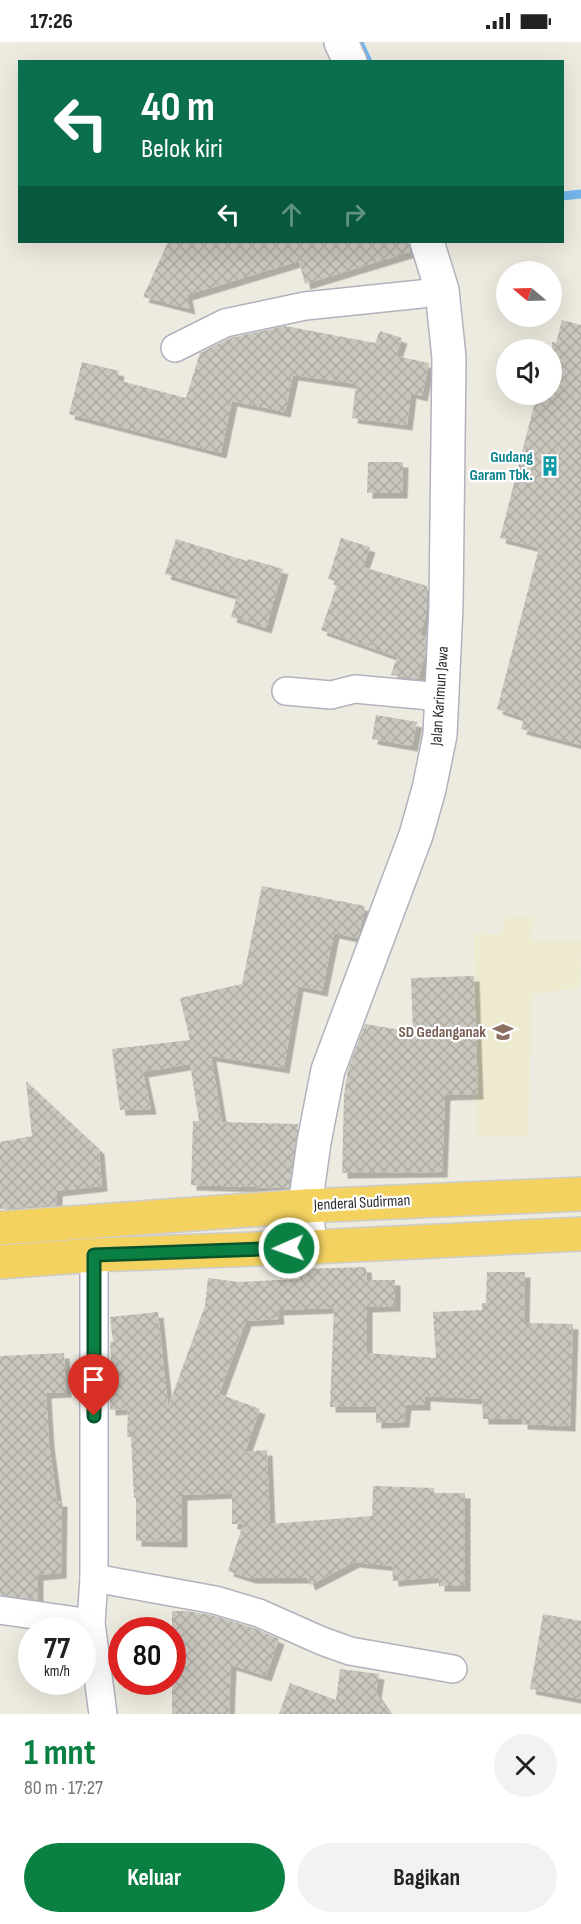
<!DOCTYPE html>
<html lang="id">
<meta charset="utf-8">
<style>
:root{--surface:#fff;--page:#f2f2f2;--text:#222;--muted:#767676;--accent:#0b8043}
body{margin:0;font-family:"Sofia Sans Condensed",sans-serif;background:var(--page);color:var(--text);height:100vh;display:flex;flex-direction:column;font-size:22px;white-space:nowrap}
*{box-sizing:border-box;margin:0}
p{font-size:20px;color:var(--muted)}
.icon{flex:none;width:33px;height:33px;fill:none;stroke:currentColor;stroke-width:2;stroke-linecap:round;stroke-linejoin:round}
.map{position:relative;height:1672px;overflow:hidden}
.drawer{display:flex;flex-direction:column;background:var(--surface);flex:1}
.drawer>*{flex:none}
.banner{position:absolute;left:18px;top:18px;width:546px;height:183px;border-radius:0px;box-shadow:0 6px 24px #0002;background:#0b6e4f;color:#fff;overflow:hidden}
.needle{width:39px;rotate:289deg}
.buttons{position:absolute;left:496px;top:219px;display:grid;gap:12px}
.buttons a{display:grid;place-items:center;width:66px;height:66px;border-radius:50%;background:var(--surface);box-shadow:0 6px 24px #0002;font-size:30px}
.speed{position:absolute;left:18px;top:1575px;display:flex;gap:12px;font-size:30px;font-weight:700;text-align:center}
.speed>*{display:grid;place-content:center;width:78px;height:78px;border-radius:50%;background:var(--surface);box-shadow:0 6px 24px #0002;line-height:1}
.speed small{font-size:15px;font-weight:400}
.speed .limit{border:9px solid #d22;background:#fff;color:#111}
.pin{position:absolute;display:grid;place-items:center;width:51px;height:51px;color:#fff;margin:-62px -26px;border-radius:50% 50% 50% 0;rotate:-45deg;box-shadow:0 0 6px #0007}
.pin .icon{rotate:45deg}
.me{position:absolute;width:66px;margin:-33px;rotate:268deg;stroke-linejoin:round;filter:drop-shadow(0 0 4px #0008)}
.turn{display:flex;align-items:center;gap:21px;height:126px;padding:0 24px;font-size:27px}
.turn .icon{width:78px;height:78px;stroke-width:2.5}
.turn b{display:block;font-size:42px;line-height:51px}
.lanes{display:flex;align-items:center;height:57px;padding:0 24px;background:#0003;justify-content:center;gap:30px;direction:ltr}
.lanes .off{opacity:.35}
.round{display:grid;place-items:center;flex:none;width:63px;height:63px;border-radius:32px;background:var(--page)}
.summary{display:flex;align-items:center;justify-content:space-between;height:102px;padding:0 24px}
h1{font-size:36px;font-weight:700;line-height:45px;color:var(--accent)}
.button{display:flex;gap:12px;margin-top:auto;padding:12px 24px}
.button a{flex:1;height:69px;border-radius:36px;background:var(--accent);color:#fff;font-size:24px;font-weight:700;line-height:69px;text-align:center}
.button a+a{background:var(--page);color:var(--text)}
.status{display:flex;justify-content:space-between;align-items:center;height:42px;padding:0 30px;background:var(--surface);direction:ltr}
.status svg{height:16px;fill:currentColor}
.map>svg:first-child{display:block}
.education{fill:#eeeacf}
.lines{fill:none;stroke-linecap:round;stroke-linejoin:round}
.stream{stroke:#74b7ed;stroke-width:9}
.building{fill:url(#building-cross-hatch);filter:url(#shadow)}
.minor-casing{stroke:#b2b2bf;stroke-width:30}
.tertiary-casing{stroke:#b2b2bf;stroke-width:36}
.trunk-casing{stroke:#ccc;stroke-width:36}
.minor{stroke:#fff;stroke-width:27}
.tertiary{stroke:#fff;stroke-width:33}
.trunk{stroke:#f4d260;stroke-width:33}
.route-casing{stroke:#07532c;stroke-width:15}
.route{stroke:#0b8043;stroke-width:10}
.labels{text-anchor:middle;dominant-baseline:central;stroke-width:4.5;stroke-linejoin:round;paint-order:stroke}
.culture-label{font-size:16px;font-weight:bold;fill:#0d838f;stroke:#fff;text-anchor:end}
.street-label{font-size:16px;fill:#2c2c2c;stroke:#fff}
.education-label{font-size:16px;font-weight:bold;fill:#785e54;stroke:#fff;text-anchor:end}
</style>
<div class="status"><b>17:26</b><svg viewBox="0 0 49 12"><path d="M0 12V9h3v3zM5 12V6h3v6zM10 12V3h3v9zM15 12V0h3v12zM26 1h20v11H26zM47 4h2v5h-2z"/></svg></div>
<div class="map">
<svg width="581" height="1672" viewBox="0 0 581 1672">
<defs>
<pattern id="building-cross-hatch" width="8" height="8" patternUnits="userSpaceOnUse" patternTransform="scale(1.5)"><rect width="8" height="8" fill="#c9c6be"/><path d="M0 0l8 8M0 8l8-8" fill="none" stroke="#adaaa3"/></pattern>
<filter id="shadow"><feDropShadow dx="5.5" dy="5.5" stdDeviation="0" flood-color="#0004"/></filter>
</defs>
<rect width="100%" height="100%" fill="#edeadf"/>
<path class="education" d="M 505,873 L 535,875 L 530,898 L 581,898 L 580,946 L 532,952 L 528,1095 L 477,1093 L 474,891 L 502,893 Z"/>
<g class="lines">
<g class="stream">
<path d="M 360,3 L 368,20"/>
<path d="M 562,154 L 581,152"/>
</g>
</g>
<g class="building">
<path d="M 168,200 L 409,200 L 410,210 L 305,242 L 299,219 L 187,253 L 190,267 L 143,255 Z"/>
<path d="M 562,278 L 581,283 L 581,703 L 521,687 L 524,676 L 497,667 L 539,506 L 500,496 L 537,352 L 552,352 L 552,300 L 556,301 Z"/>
<path d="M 285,284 L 375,301 L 380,289 L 402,296 L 396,314 L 429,321 L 422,354 L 411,351 L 407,383 L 352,376 L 356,342 L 293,333 L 285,370 L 232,359 L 221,411 L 69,372 L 82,320 L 119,329 L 117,338 L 186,356 L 200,311 L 230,296 Z"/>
<path d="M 368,420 L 403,420 L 402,451 L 367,451 Z"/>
<path d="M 341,496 L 370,505 L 363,525 L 427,544 L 427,570 L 420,593 L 426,595 L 425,613 L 418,637 L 391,633 L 397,615 L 321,588 L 338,540 L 328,537 Z"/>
<path d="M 176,497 L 247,519 L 248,517 L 283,527 L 266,586 L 231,575 L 237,554 L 165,532 Z"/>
<path d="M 376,673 L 417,680 L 412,704 L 372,697 Z"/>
<path d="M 262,844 L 365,864 L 359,892 L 357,896 L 334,891 L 322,949 L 298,944 L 284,1026 L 211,1014 L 222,1080 L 298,1082 L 289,1146 L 191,1143 L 193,1079 L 199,1079 L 190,1022 L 143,1030 L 151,1067 L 120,1068 L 112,1007 L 190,998 L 180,956 L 242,942 Z"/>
<path d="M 474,934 L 478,1052 L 445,1053 L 442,1130 L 342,1131 L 344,1054 L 348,1027 L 365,982 L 413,990 L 411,936 Z"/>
<path d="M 26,1039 L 99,1107 L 102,1144 L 57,1149 L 57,1163 L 0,1167 L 0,1100 L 32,1094 Z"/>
<path d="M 366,1225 L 367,1238 L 395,1238 L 395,1264 L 367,1265 L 367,1311 L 436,1316 L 433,1270 L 482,1268 L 482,1261 L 486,1261 L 487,1230 L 525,1230 L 524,1281 L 573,1282 L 570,1384 L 522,1382 L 522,1377 L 483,1377 L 482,1357 L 425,1354 L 425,1363 L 406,1363 L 404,1380 L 376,1381 L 376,1365 L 330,1365 L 334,1266 L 278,1268 L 279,1277 L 246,1279 L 219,1352 L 260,1367 L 245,1410 L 267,1408 L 270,1482 L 372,1474 L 373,1444 L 434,1446 L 434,1451 L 465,1451 L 465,1544 L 439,1544 L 439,1535 L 393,1539 L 392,1524 L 354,1520 L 310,1543 L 307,1536 L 250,1536 L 228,1529 L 243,1482 L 232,1482 L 232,1451 L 182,1453 L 182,1500 L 136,1499 L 136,1456 L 134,1456 L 131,1395 L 127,1395 L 128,1367 L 110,1368 L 110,1335 L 112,1334 L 110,1300 L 113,1300 L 110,1275 L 158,1270 L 168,1365 L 205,1264 L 208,1236 L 239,1240 L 300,1237 L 300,1227 Z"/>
<path d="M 64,1311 L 66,1350 L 46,1351 L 49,1400 L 57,1459 L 62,1459 L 61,1531 L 38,1533 L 38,1558 L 0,1553 L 0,1314 Z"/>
<path d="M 172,1569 L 186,1569 L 211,1573 L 254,1586 L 279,1597 L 266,1634 L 231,1623 L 229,1672 L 172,1672 Z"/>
<path d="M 543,1572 L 581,1579 L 581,1657 L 530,1647 Z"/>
<path d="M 340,1627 L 379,1632 L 376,1651 L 390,1672 L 279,1672 L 290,1641 L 336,1658 Z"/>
</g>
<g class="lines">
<g class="minor-casing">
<g id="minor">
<path d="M 175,306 L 225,281 L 305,264 L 421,252 L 442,248"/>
<path d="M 286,649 L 331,653 L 355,647 L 441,655"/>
<path d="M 94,1213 L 94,1536 L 91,1581 L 103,1672"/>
<path d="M 94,1536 L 215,1558 L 259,1571 L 322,1599 L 350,1609 L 453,1627"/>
<path d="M 0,1568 L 91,1581"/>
</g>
</g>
<g class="tertiary-casing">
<g id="tertiary">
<path d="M 341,0 L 350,20"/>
<path d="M 311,1205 L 305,1164 L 314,1100 L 328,1028 L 416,793 L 429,747 L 440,693 L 446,564 L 449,316 L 442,248 L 427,200"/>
</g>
</g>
<g class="trunk-casing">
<g id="trunk">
<path d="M 0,1186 L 305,1164 L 581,1152"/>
<path d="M 0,1220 L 94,1213 L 311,1205 L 581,1192"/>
</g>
</g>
<use href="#minor" class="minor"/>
<use href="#tertiary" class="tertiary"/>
<use href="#trunk" class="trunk"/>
</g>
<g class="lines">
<g class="route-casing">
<path id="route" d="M 94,1374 L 94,1213 L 289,1206"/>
</g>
<use href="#route" class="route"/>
</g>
<defs>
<g id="building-bare" transform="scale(1.62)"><path d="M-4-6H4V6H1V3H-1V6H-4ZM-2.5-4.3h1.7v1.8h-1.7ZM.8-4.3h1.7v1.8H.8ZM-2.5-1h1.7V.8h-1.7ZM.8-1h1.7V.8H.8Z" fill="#0f9aa8" stroke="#fff" stroke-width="2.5" paint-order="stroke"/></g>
<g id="school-bare" transform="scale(1.62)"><path d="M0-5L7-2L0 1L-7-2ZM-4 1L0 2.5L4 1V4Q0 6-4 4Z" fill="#8d6e63" stroke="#fff" stroke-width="2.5" paint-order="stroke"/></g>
</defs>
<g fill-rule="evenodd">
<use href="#building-bare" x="550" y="424"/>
<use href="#school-bare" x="503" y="990"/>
</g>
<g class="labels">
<g class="culture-label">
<text x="533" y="415">Gudang<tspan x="533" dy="18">Garam Tbk.</tspan></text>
</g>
<g class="street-label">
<text transform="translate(440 654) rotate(-86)">Jalan Karimun Jawa</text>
<text transform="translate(362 1161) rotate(-3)">Jenderal Sudirman</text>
</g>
<g class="education-label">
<text x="486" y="990">SD Gedanganak</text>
</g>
</g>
</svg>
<div class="buttons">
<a><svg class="needle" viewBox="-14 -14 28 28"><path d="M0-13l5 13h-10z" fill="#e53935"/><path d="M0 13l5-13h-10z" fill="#767676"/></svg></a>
<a><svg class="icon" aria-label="sound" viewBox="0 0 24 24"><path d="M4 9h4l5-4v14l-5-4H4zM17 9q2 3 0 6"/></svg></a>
</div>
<div class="speed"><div>77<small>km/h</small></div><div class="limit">80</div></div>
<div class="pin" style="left:94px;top:1374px;background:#d93025"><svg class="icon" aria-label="arrive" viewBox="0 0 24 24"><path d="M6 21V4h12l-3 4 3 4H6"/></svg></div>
<svg class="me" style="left:289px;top:1206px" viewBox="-20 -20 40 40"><circle r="17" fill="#0b8043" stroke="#fff" stroke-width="3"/><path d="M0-11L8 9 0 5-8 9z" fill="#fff"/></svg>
<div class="banner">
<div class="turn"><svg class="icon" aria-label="left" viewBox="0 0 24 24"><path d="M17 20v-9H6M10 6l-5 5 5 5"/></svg><div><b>40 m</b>Belok kiri</div></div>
<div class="lanes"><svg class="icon" aria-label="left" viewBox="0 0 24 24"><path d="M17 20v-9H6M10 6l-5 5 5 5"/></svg><svg class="icon off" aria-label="ahead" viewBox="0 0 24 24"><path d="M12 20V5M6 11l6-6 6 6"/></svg><svg class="icon off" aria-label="right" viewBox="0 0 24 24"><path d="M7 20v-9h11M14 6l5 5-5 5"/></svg></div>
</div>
</div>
<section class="drawer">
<div class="summary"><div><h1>1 mnt</h1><p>80 m · 17:27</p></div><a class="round"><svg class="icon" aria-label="close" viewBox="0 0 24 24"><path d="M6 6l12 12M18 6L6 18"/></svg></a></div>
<div class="button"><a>Keluar</a><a>Bagikan</a></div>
</section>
